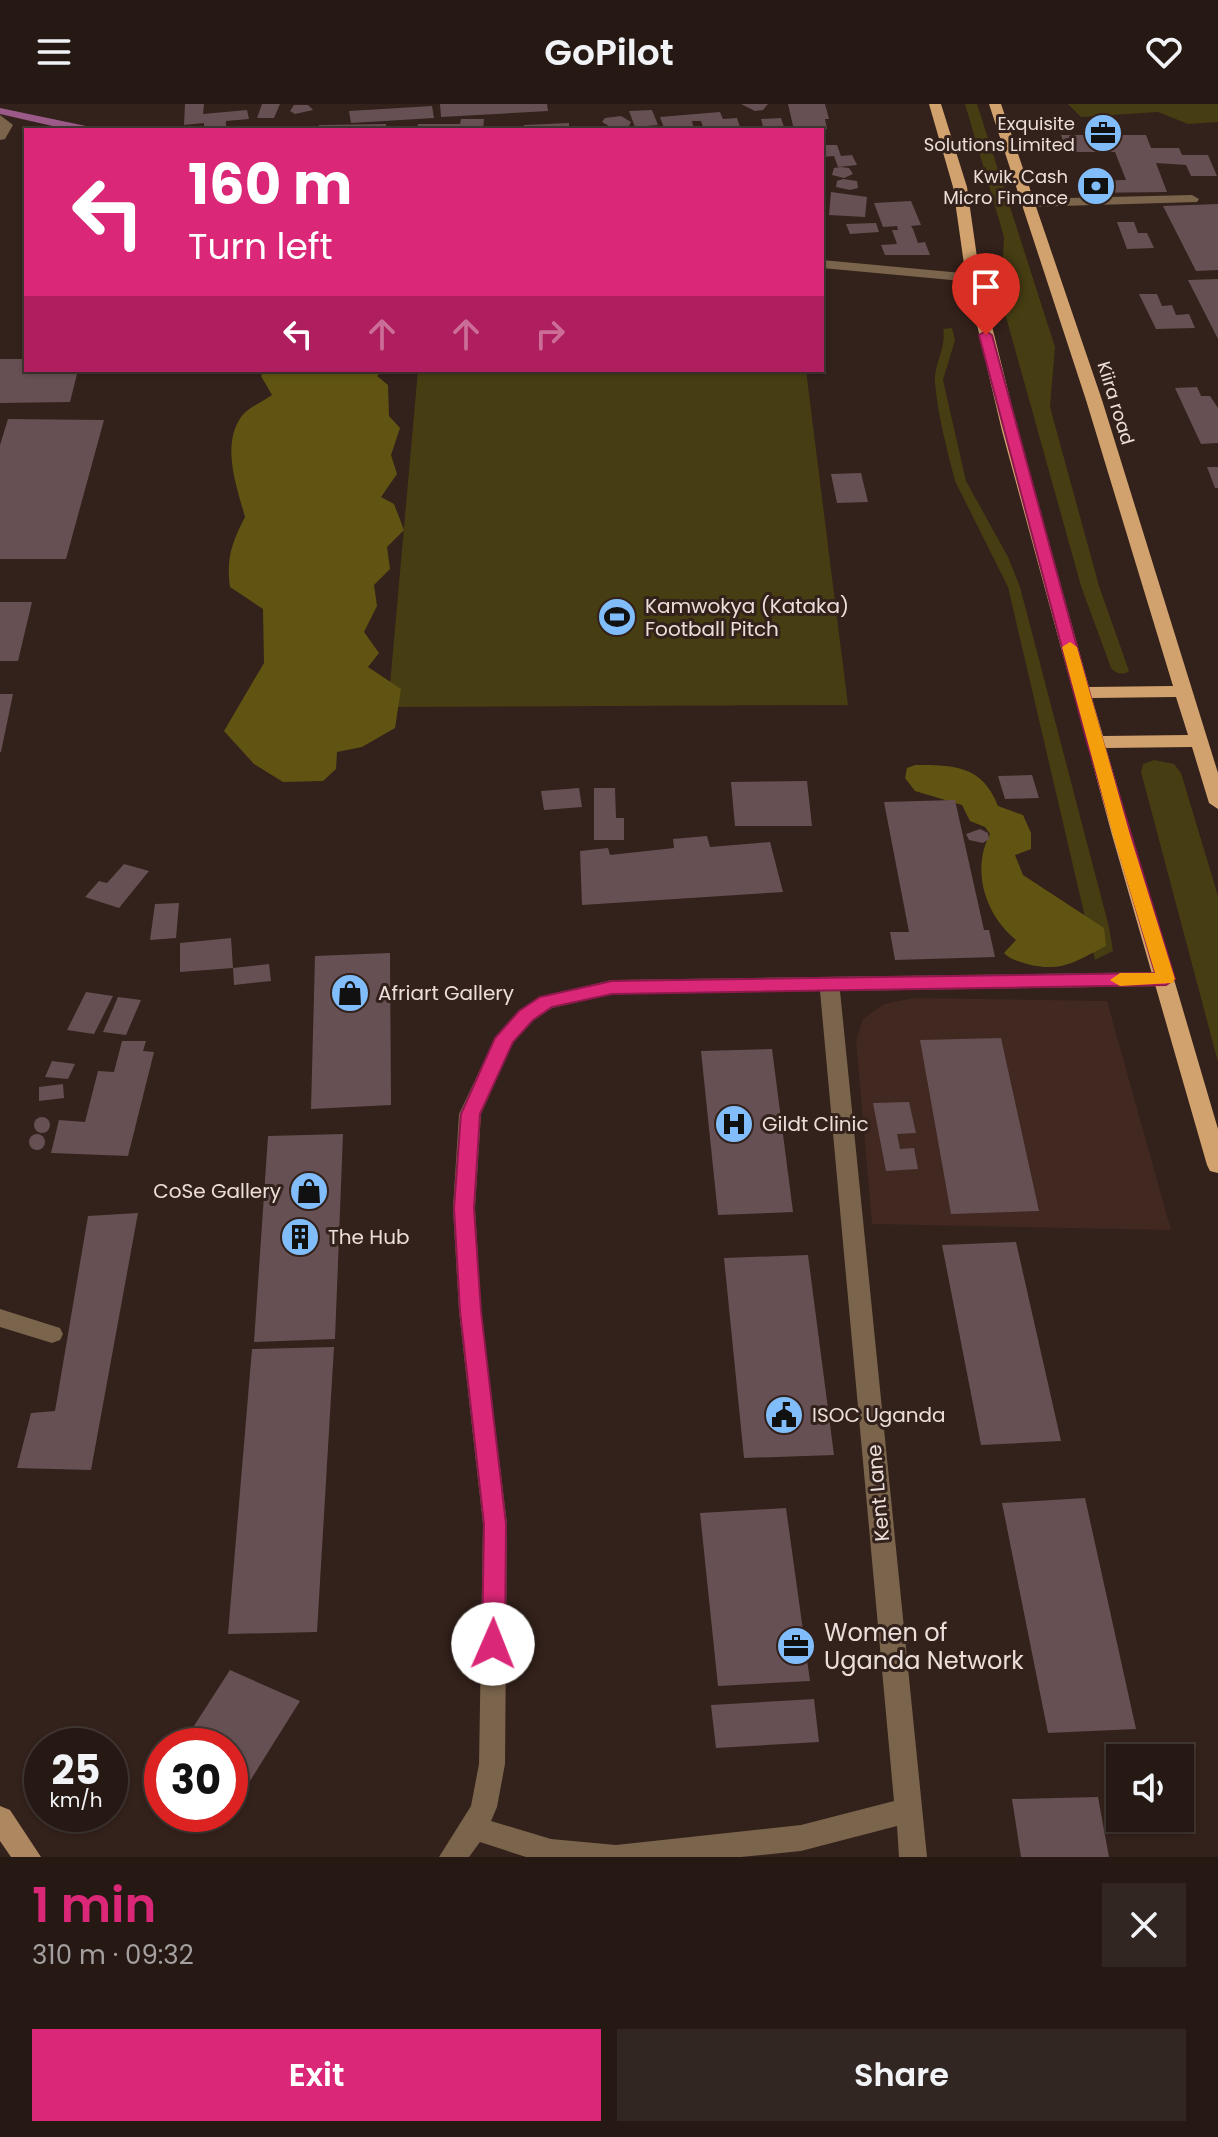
<!DOCTYPE html>
<meta charset="utf-8">
<style>
:root{--surface:#261914;--page:#322622;--text:#f1f3f6;--muted:#a4a0a0;--line:#423834;--accent:#db2777}
body{margin:0;font-family:Poppins,sans-serif;background:var(--page);color:var(--text);height:100vh;display:flex;flex-direction:column;font-size:30px;white-space:nowrap}
*{box-sizing:border-box;margin:0}
p{font-size:26px;color:var(--muted)}
.icon{flex:none;width:44px;height:44px;fill:none;stroke:currentColor;stroke-width:2;stroke-linecap:round;stroke-linejoin:round}
.map{position:relative;height:1753px;overflow:hidden}
.panel{display:flex;flex-direction:column;background:var(--surface);flex:1}
.panel>*{flex:none}
.top-card{position:absolute;left:24px;top:24px;width:800px;height:244px;border-radius:0px;box-shadow:0 2px 6px #0004,0 0 0 2px var(--line);background:#db2777;color:#fff;overflow:hidden}
.controls{position:absolute;left:1106px;top:1640px;display:grid;gap:16px}
.controls a{display:grid;place-items:center;width:88px;height:88px;border-radius:0px;background:var(--surface);box-shadow:0 2px 6px #0004,0 0 0 2px var(--line);font-size:40px}
.speed{position:absolute;left:24px;top:1624px;display:flex;gap:16px;font-size:40px;font-weight:700;text-align:center}
.speed>*{display:grid;place-content:center;width:104px;height:104px;border-radius:50%;background:var(--surface);box-shadow:0 2px 6px #0004,0 0 0 2px var(--line);line-height:1}
.speed small{font-size:20px;font-weight:400}
.speed .limit{border:12px solid #d22;background:#fff;color:#111}
.pin{position:absolute;display:grid;place-items:center;width:68px;height:68px;color:#fff;margin:-82px -34px;border-radius:50% 50% 50% 0;rotate:-45deg;box-shadow:0 0 8px #0007}
.pin .icon{rotate:45deg}
.me{position:absolute;width:88px;margin:-44px;rotate:1deg;stroke-linejoin:round;filter:drop-shadow(0 0 6px #0008)}
.turn{display:flex;align-items:center;gap:28px;height:168px;padding:0 32px;font-size:36px}
.turn .icon{width:104px;height:104px;stroke-width:2.5}
.turn b{display:block;font-size:56px;line-height:68px}
.lanes{display:flex;align-items:center;height:76px;padding:0 32px;background:#0003;justify-content:center;gap:40px;direction:ltr}
.lanes .off{opacity:.35}
.round{display:grid;place-items:center;flex:none;width:84px;height:84px;border-radius:0px;background:var(--page)}
.overview{display:flex;align-items:center;justify-content:space-between;height:136px;padding:0 32px}
h1{font-size:48px;font-weight:600;line-height:60px;color:var(--accent)}
.action{display:flex;gap:16px;margin-top:auto;padding:16px 32px}
.action a{flex:1;height:92px;border-radius:0px;background:var(--accent);color:#fff;font-size:32px;font-weight:600;line-height:92px;text-align:center}
.action a+a{background:var(--page);color:var(--text)}
header{display:flex;justify-content:space-between;align-items:center;height:104px;padding:0 32px;background:var(--surface);font-size:36px;font-weight:600}
.map>svg:first-child{display:block}
.built{fill:#412821}
.green{fill:#463d12}
.forest{fill:#615412}
.lines{fill:none;stroke-linecap:round;stroke-linejoin:round}
.stream{fill:#9b5a88;fill-rule:evenodd}
.building{fill:#665053}
.lane{fill:#7b644c;fill-rule:evenodd}
.street{fill:#7b644c;fill-rule:evenodd}
.secondary{fill:#ac875f;fill-rule:evenodd}
.primary{fill:#d2a26e;fill-rule:evenodd}
.route{fill:#db2777;stroke:#8e194d;stroke-width:2}
.slow{fill:#f59e0b}
.labels{text-anchor:middle;dominant-baseline:central;stroke-width:6;stroke-linejoin:round;paint-order:stroke}
.far-poi-label{font-size:18px;fill:#ecdfdb;stroke:#33211b;text-anchor:end}
.far-street-label{font-size:18px;fill:#ecdfdb;stroke:#33211b}
.poi-label{font-size:20px;fill:#ecdfdb;stroke:#33211b;text-anchor:start}
.street-label{font-size:20px;fill:#ecdfdb;stroke:#33211b}
.near-poi-label{font-size:24px;fill:#ecdfdb;stroke:#33211b;text-anchor:start}
</style>
<header><svg class="icon" aria-label="menu" viewBox="0 0 24 24"><path d="M4 6h16M4 12h16M4 18h16"/></svg>GoPilot<svg class="icon" aria-label="heart" viewBox="0 0 24 24"><path d="M12 20l-8-8c-3-5 5-10 8-4 3-6 11-1 8 4z"/></svg></header>
<div class="map">
<svg width="1218" height="1753" viewBox="0 0 1218 1753">
<rect width="100%" height="100%" fill="#33211b"/>
<path class="built" d="M 914,894 L 1107,897 L 1171,1126 L 872,1120 L 856,936 L 863,915 L 884,900 Z"/>
<g class="green">
<path d="M 965,0 L 977,0 L 1055,243 L 1050,303 L 1099,482 L 1129,567 C 1123,572 1115,569 1111,564 L 1081,482 L 1001,195 L 1004,133 Z"/>
<path d="M 1068,0 L 1218,0 L 1218,18 L 1188,20 L 1158,8 L 1081,13 Z"/>
<path d="M 952,224 L 955,236 L 943,276 L 966,377 L 1008,453 L 1020,483 L 1109,823 L 1113,847 L 1095,856 L 1008,483 L 955,377 C 947,346 938,312 935,279 C 933,261 947,244 943,225 Z"/>
<path d="M 418,266 L 806,266 L 848,601 L 388,603 Z"/>
<path d="M 1154,656 L 1174,660 L 1181,669 L 1218,792 L 1218,958 L 1141,668 L 1143,660 Z"/>
</g>
<g class="forest">
<path d="M 265,266 L 383,266 L 377,272 L 388,281 L 389,312 L 400,324 L 391,351 L 397,370 L 381,393 L 394,400 L 404,426 L 387,443 L 390,465 L 374,481 L 377,502 L 364,528 L 379,549 L 368,563 L 401,585 L 395,624 L 362,643 L 337,648 L 336,665 L 323,677 L 283,678 L 254,660 L 224,627 L 264,559 L 263,505 L 230,483 C 226,455 232,438 245,413 C 237,384 221,342 241,313 C 247,304 264,297 272,291 L 261,272 Z"/>
<path d="M 915,661 C 954,661 982,661 998,702 L 1023,711 L 1031,729 L 1031,745 L 1015,751 L 1023,771 L 1104,824 L 1106,842 C 1076,857 1062,869 1027,860 C 1018,857 1011,856 1004,849 L 1016,836 C 985,811 971,766 990,730 L 985,723 L 970,717 L 962,701 L 915,687 L 905,674 L 907,664 Z"/>
</g>
<g class="lines">
<path class="stream" d="M 0,4 L 86,22 L 92,26 L 70,26 L 0,10 Z"/>
</g>
<g class="building">
<path d="M 185,0 L 204,0 L 203,10 L 247,6 L 249,15 L 226,17 L 226,26 L 204,26 L 204,19 L 184,21 Z"/>
<path d="M 262,0 L 280,0 L 274,14 L 257,14 Z"/>
<path d="M 440,0 L 547,0 L 548,7 L 441,13 Z"/>
<path d="M 741,0 L 768,0 L 763,6 L 755,7 Z"/>
<path d="M 788,0 L 825,0 L 829,15 L 825,15 L 827,25 L 794,26 Z"/>
<path d="M 294,1 L 308,1 L 313,6 L 295,10 L 290,7 Z"/>
<path d="M 432,2 L 434,14 L 351,19 L 349,7 Z"/>
<path d="M 652,6 L 658,21 L 635,23 L 629,7 Z"/>
<path d="M 720,8 L 723,15 L 737,14 L 741,26 L 704,26 L 701,17 L 692,17 L 694,26 L 664,24 L 660,13 Z"/>
<path d="M 621,12 L 631,18 L 629,22 L 612,24 L 602,18 L 605,14 Z"/>
<path d="M 781,14 L 785,26 L 764,26 L 761,15 Z"/>
<path d="M 461,15 L 484,15 L 483,26 L 417,26 L 418,20 L 460,20 Z"/>
<path d="M 569,19 L 569,26 L 524,26 L 524,21 Z"/>
<path d="M 386,20 L 386,26 L 318,26 L 319,21 Z"/>
<path d="M 1061,31 L 1146,31 L 1151,44 L 1179,44 L 1182,51 L 1208,51 L 1217,72 L 1191,72 L 1186,61 L 1156,59 L 1167,88 L 1085,89 L 1081,77 L 1126,76 L 1115,48 L 1067,48 Z"/>
<path d="M 822,41 L 837,41 L 841,52 L 852,51 L 857,61 L 838,63 L 834,52 L 822,53 Z"/>
<path d="M 841,63 L 849,64 L 853,70 L 844,74 L 832,71 L 834,64 Z"/>
<path d="M 843,75 L 857,77 L 858,84 L 850,86 L 836,83 L 837,77 Z"/>
<path d="M 831,88 L 867,93 L 865,113 L 829,111 Z"/>
<path d="M 911,97 L 921,121 L 911,122 L 913,125 L 918,139 L 925,138 L 930,151 L 885,151 L 881,141 L 897,140 L 892,126 L 898,126 L 897,122 L 883,123 L 874,99 Z"/>
<path d="M 1218,100 L 1218,166 L 1196,167 L 1163,102 Z"/>
<path d="M 1117,118 L 1134,118 L 1138,129 L 1147,129 L 1154,144 L 1127,145 Z"/>
<path d="M 876,119 L 879,128 L 850,130 L 846,120 Z"/>
<path d="M 1218,175 L 1218,235 L 1188,176 Z"/>
<path d="M 1139,190 L 1157,190 L 1162,202 L 1172,201 L 1176,211 L 1189,210 L 1195,224 L 1156,225 Z"/>
<path d="M 0,255 L 26,255 L 26,266 L 78,266 L 70,298 L 0,299 Z"/>
<path d="M 1197,283 L 1201,292 L 1210,292 L 1218,304 L 1218,339 L 1201,340 L 1175,284 Z"/>
<path d="M 8,315 L 104,316 L 66,455 L 0,455 L 0,341 Z"/>
<path d="M 1207,363 L 1218,363 L 1218,384 L 1215,384 Z"/>
<path d="M 861,369 L 868,398 L 837,399 L 831,370 Z"/>
<path d="M 0,498 L 32,498 L 18,557 L 0,557 Z"/>
<path d="M 0,590 L 13,590 L 1,648 L 0,648 Z"/>
<path d="M 1032,671 L 1039,694 L 1005,695 L 998,672 Z"/>
<path d="M 807,677 L 812,722 L 735,722 L 731,678 Z"/>
<path d="M 579,684 L 582,703 L 544,706 L 541,687 Z"/>
<path d="M 594,684 L 615,684 L 616,714 L 624,714 L 624,736 L 594,736 Z"/>
<path d="M 955,696 L 984,826 L 989,826 L 995,853 L 895,856 L 890,828 L 909,828 L 884,698 Z"/>
<path d="M 980,725 L 988,729 L 989,735 L 983,739 L 969,736 L 966,730 Z"/>
<path d="M 707,732 L 710,743 L 770,738 L 783,788 L 582,801 L 580,747 L 608,744 L 610,751 L 674,744 L 673,735 Z"/>
<path d="M 124,760 L 149,767 L 119,804 L 85,793 L 99,777 L 107,779 Z"/>
<path d="M 179,799 L 176,834 L 150,836 L 155,800 Z"/>
<path d="M 231,834 L 233,864 L 180,868 L 180,839 Z"/>
<path d="M 390,849 L 391,1001 L 311,1005 L 315,852 Z"/>
<path d="M 269,860 L 271,877 L 234,881 L 233,864 Z"/>
<path d="M 86,888 L 113,892 L 94,930 L 67,926 Z"/>
<path d="M 118,893 L 141,896 L 126,931 L 103,928 Z"/>
<path d="M 1001,934 L 1039,1107 L 951,1110 L 920,936 Z"/>
<path d="M 122,937 L 146,937 L 143,947 L 154,948 L 128,1052 L 51,1049 L 59,1016 L 85,1018 L 98,967 L 114,968 Z"/>
<path d="M 772,945 L 793,1108 L 718,1111 L 701,947 Z"/>
<path d="M 52,957 L 75,960 L 68,975 L 45,973 Z"/>
<path d="M 63,980 L 64,994 L 39,997 L 39,983 Z"/>
<path d="M 909,998 L 916,1029 L 897,1030 L 900,1045 L 914,1044 L 918,1065 L 886,1067 L 873,999 Z"/>
<circle cx="42" cy="1021" r="8"/>
<circle cx="37" cy="1038" r="8"/>
<path d="M 343,1030 L 335,1235 L 254,1238 L 268,1032 Z"/>
<path d="M 138,1109 L 91,1366 L 17,1364 L 31,1309 L 55,1307 L 88,1112 Z"/>
<path d="M 1016,1138 L 1061,1337 L 981,1341 L 942,1141 Z"/>
<path d="M 808,1151 L 834,1351 L 744,1354 L 724,1154 Z"/>
<path d="M 334,1243 L 317,1528 L 228,1530 L 252,1245 Z"/>
<path d="M 1085,1394 L 1136,1625 L 1048,1629 L 1002,1399 Z"/>
<path d="M 786,1404 L 810,1577 L 718,1582 L 700,1409 Z"/>
<path d="M 230,1566 L 300,1597 L 230,1709 L 230,1642 L 181,1642 Z"/>
<path d="M 814,1595 L 819,1638 L 716,1644 L 711,1601 Z"/>
<path d="M 162,1671 L 162,1697 L 149,1691 Z"/>
<path d="M 1098,1693 L 1109,1753 L 1021,1753 L 1012,1695 Z"/>
<path d="M 189,1710 L 229,1710 L 220,1724 Z"/>
</g>
<g class="lines">
<g class="lane">
<path d="M 1192,91 L 1199,95 L 1197,98 L 1027,103 L 1020,99 L 1027,95 Z"/>
<path d="M 0,1205 L 60,1224 L 63,1230 L 60,1236 L 52,1239 L 0,1223 Z"/>
</g>
<g class="street">
<path d="M 0,11 L 13,21 L 5,35 L 0,36 Z"/>
<path d="M 822,156 L 973,170 L 980,174 L 973,178 L 822,164 Z"/>
<path d="M 1166,868 L 1176,875 L 1166,882 L 840,887 L 927,1753 L 899,1753 L 897,1722 L 801,1747 L 741,1753 L 526,1753 L 480,1738 L 469,1753 L 439,1753 L 471,1702 L 479,1660 L 483,1420 L 459,1207 L 453,1104 L 459,1010 L 495,934 L 519,907 L 539,893 L 612,876 ZM 820,887 L 894,1697 L 801,1721 L 616,1741 L 551,1735 L 491,1717 L 497,1703 L 505,1660 L 507,1420 L 481,1207 L 475,1104 L 481,1010 L 513,938 L 533,917 L 552,904 L 612,890 Z"/>
</g>
<path class="secondary" d="M 0,1702 L 10,1706 L 41,1753 L 11,1753 L 0,1737 Z"/>
<path class="primary" d="M 929,0 L 941,0 L 967,83 L 980,174 L 1018,327 L 1089,583 L 1173,582 L 1086,296 L 989,0 L 1001,0 L 1102,296 L 1218,669 L 1218,705 L 1209,699 L 1192,643 L 1106,644 L 1218,1025 L 1218,1069 L 1210,1067 L 1207,1061 L 1112,731 L 1002,327 L 966,174 L 953,83 ZM 1176,593 L 1188,631 L 1103,632 L 1092,594 Z"/>
</g>
<path class="route" d="M 986,227 L 992,231 L 1103,638 L 1175,875 L 1166,881 L 612,890 L 552,903 L 533,916 L 513,938 L 480,1010 L 474,1104 L 481,1207 L 506,1420 L 505,1540 L 502,1547 L 493,1550 L 485,1547 L 482,1540 L 484,1420 L 460,1207 L 454,1104 L 461,1010 L 495,934 L 519,907 L 540,893 L 612,877 L 1155,869 L 1087,638 L 979,231 Z"/>
<path class="slow" d="M 1070,538 L 1077,543 L 1130,731 L 1175,875 L 1172,879 L 1120,882 L 1110,876 L 1120,869 L 1155,869 L 1113,731 L 1062,543 Z"/>
<defs>
<g id="office-disc" transform="scale(2)"><circle r="9.5" fill="#80bdfa" stroke="#33211b"/><path d="M-6-3h4V-5.5h4V-3h4V5H-6ZM-1-4.5V-3h2v-1.5ZM-6 0V1H6V0Z" fill="#111"/></g>
<g id="bank-disc" transform="scale(2)"><circle r="9.5" fill="#80bdfa" stroke="#33211b"/><path d="M-6-4H6V4H-6ZM0-2.3a2.3 2.3 0 1 0 0 4.6a2.3 2.3 0 1 0 0-4.6Z" fill="#111"/></g>
<g id="stadium-disc" transform="scale(2)"><circle r="9.5" fill="#80bdfa" stroke="#33211b"/><path d="M0-5a6.5 5 0 1 0 0 10a6.5 5 0 1 0 0-10ZM-3.5-1.8h7v3.6h-7Z" fill="#111"/></g>
<g id="shop-disc" transform="scale(2)"><circle r="9.5" fill="#80bdfa" stroke="#33211b"/><path d="M-5-2.5h2.3a2.7 3.5 0 0 1 5.4 0H5L5.5 6h-11ZM-1.5-2.5h3a1.5 2.3 0 0 0-3 0Z" fill="#111"/></g>
<g id="hospital-disc" transform="scale(2)"><circle r="9.5" fill="#80bdfa" stroke="#33211b"/><path d="M-5-5h3v3.5h4V-5h3V5h-3V1.5h-4V5h-3Z" fill="#111"/></g>
<g id="building-disc" transform="scale(2)"><circle r="9.5" fill="#80bdfa" stroke="#33211b"/><path d="M-4-6H4V6H1V3H-1V6H-4ZM-2.5-4.3h1.7v1.8h-1.7ZM.8-4.3h1.7v1.8H.8ZM-2.5-1h1.7V.8h-1.7ZM.8-1h1.7V.8H.8Z" fill="#111"/></g>
<g id="civic-disc" transform="scale(2)"><circle r="9.5" fill="#80bdfa" stroke="#33211b"/><path d="M-.6-6.5H3V-4.5H.6V-3L4-1V1h2V6H-6V1h2V-1L-.6-3ZM-1.2 2.5V6h2.4V2.5Z" fill="#111"/></g>
</defs>
<g fill-rule="evenodd">
<use href="#office-disc" x="1103" y="29"/>
<use href="#bank-disc" x="1096" y="82"/>
<use href="#stadium-disc" x="617" y="513"/>
<use href="#shop-disc" x="350" y="889"/>
<use href="#hospital-disc" x="734" y="1020"/>
<use href="#shop-disc" x="309" y="1087"/>
<use href="#building-disc" x="300" y="1133"/>
<use href="#civic-disc" x="784" y="1311"/>
<use href="#office-disc" x="796" y="1542"/>
</g>
<g class="labels">
<g class="far-poi-label">
<text x="1075" y="19">Exquisite<tspan x="1075" dy="21">Solutions Limited</tspan></text>
<text x="1068" y="72">Kwik. Cash<tspan x="1068" dy="21">Micro Finance</tspan></text>
</g>
<g class="far-street-label">
<text transform="translate(1116 299) rotate(73)">Kiira road</text>
</g>
<g class="poi-label">
<text x="645" y="502">Kamwokya (Kataka)<tspan x="645" dy="23">Football Pitch</tspan></text>
<text x="378" y="889">Afriart Gallery</text>
<text x="762" y="1020">Gildt Clinic</text>
<text x="281" y="1087" text-anchor="end">CoSe Gallery</text>
<text x="328" y="1133">The Hub</text>
<text x="812" y="1311">ISOC Uganda</text>
</g>
<g class="street-label">
<text transform="translate(878 1389) rotate(-95)">Kent Lane</text>
</g>
<g class="near-poi-label">
<text x="824" y="1528">Women of<tspan x="824" dy="28">Uganda Network</tspan></text>
</g>
</g>
</svg>
<div class="controls">
<a><svg class="icon" aria-label="sound" viewBox="0 0 24 24"><path d="M4 9h4l5-4v14l-5-4H4zM17 9q2 3 0 6"/></svg></a>
</div>
<div class="speed"><div>25<small>km/h</small></div><div class="limit">30</div></div>
<div class="pin" style="left:986px;top:231px;background:#d93025"><svg class="icon" aria-label="arrive" viewBox="0 0 24 24"><path d="M6 21V4h12l-3 4 3 4H6"/></svg></div>
<svg class="me" style="left:493px;top:1540px" viewBox="-20 -20 40 40"><circle r="19" fill="#fff"/><path d="M0-13L10 11 0 6-10 11z" fill="#db2777"/></svg>
<div class="top-card">
<div class="turn"><svg class="icon" aria-label="left" viewBox="0 0 24 24"><path d="M17 20v-9H6M10 6l-5 5 5 5"/></svg><div><b>160 m</b>Turn left</div></div>
<div class="lanes"><svg class="icon" aria-label="left" viewBox="0 0 24 24"><path d="M17 20v-9H6M10 6l-5 5 5 5"/></svg><svg class="icon off" aria-label="ahead" viewBox="0 0 24 24"><path d="M12 20V5M6 11l6-6 6 6"/></svg><svg class="icon off" aria-label="ahead" viewBox="0 0 24 24"><path d="M12 20V5M6 11l6-6 6 6"/></svg><svg class="icon off" aria-label="right" viewBox="0 0 24 24"><path d="M7 20v-9h11M14 6l5 5-5 5"/></svg></div>
</div>
</div>
<section class="panel">
<div class="overview"><div><h1>1 min</h1><p>310 m · 09:32</p></div><a class="round"><svg class="icon" aria-label="close" viewBox="0 0 24 24"><path d="M6 6l12 12M18 6L6 18"/></svg></a></div>
<div class="action"><a>Exit</a><a>Share</a></div>
</section>
